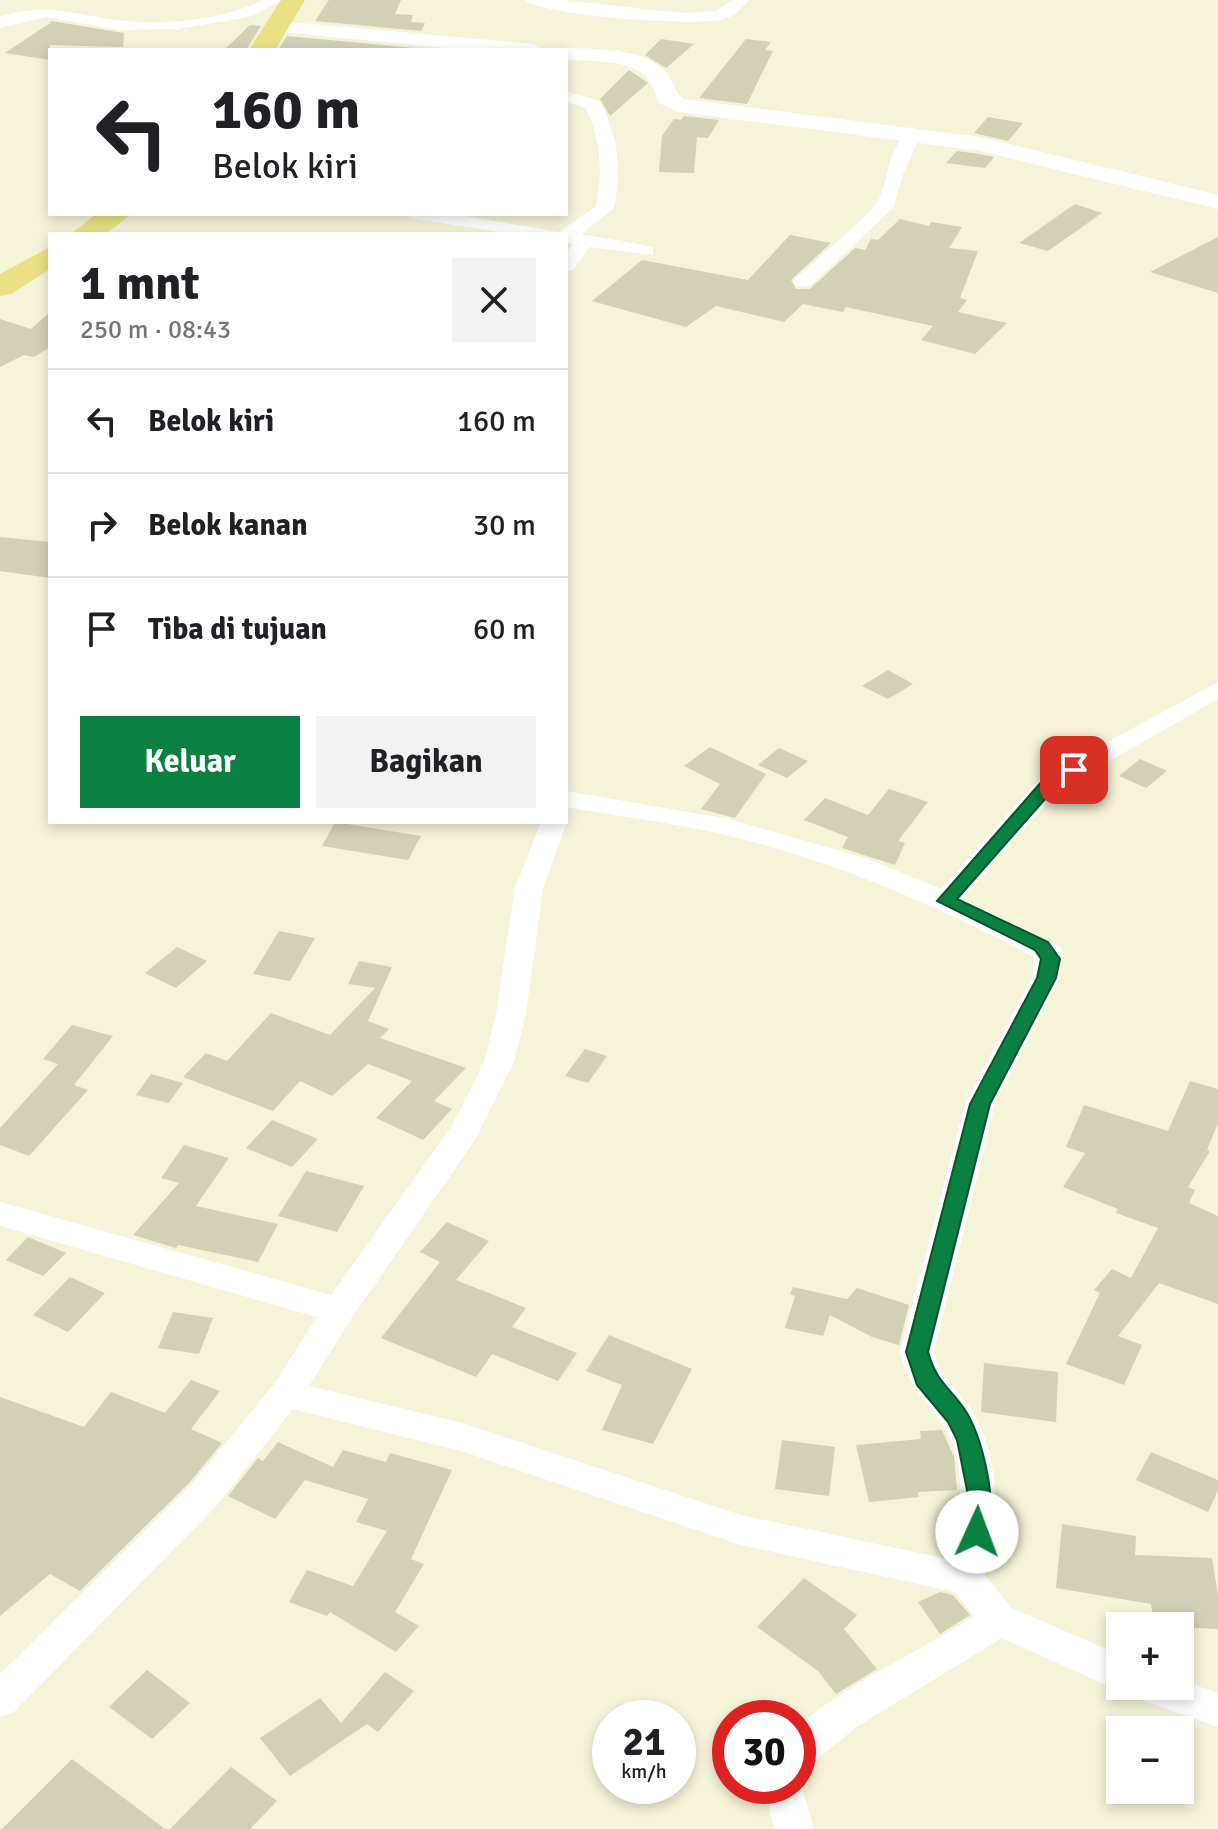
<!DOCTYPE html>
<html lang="id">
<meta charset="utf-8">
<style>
:root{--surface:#fff;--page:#f2f2f2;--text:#202124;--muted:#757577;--line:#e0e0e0;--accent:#0b8043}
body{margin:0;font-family:Signika,sans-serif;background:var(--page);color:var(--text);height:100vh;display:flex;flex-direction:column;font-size:30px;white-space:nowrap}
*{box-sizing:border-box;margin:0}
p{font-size:26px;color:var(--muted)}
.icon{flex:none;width:44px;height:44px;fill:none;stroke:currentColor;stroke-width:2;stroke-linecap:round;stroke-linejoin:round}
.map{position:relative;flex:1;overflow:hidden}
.drawer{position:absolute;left:48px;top:232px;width:520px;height:592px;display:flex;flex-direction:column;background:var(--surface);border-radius:0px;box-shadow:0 4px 12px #0003}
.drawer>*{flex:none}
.hud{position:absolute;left:48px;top:48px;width:520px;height:168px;border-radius:0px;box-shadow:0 4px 12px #0003;background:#fff;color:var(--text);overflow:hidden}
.controls{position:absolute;left:1106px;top:1612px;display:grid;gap:16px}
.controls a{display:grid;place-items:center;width:88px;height:88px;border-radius:0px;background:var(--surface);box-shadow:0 4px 12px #0003;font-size:40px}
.speed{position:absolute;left:592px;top:1700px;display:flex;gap:16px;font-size:40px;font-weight:700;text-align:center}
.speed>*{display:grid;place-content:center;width:104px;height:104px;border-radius:50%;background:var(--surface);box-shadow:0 4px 12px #0003;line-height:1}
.speed small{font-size:20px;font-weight:400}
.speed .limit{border:12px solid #d22;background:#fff;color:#111}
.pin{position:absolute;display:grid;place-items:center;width:68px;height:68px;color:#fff;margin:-34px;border-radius:16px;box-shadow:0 4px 12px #0006}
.me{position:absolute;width:88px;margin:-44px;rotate:2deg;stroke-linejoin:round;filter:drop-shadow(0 0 6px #0008)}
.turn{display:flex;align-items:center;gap:28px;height:168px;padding:0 32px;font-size:36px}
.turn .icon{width:104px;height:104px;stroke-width:2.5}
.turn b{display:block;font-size:56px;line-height:68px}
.round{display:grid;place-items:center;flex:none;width:84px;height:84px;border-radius:0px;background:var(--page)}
.headline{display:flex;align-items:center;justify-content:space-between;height:136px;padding:0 32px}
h1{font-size:48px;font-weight:700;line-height:60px}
.action{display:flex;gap:16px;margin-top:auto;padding:16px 32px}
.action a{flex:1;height:92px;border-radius:0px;background:var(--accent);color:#fff;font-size:32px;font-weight:700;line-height:92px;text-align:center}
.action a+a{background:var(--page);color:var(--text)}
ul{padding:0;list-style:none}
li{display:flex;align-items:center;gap:24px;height:104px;padding:0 32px;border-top:2px solid var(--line)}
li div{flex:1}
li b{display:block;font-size:30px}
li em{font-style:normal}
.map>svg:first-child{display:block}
.building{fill:#d2d0b5}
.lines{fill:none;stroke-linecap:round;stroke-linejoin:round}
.minor{fill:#fff;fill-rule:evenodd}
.tertiary{fill:#fff;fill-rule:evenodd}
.primary{fill:#e9e183;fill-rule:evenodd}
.route{fill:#0b8043;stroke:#07532c;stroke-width:2}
</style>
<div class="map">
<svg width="1218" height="1829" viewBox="0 0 1218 1829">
<rect width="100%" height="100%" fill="#f5f3d8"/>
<g class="building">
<path d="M 329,0 L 401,0 L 395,14 L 413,15 L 411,22 L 425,23 L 421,31 L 315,21 Z"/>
<path d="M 51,21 L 124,33 L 123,47 L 50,45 L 50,60 L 5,53 L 50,23 L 50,26 Z"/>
<path d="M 250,25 L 261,26 L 246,50 L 224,50 Z"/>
<path d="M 287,36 L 414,48 L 278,50 Z"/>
<path d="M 661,39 L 694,44 L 666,68 L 645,55 Z"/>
<path d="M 746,39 L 771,42 L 765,50 L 773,51 L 747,104 L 699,98 Z"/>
<path d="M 629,70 L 648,83 L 610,116 L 600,99 Z"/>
<path d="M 684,116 L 719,120 L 708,138 L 697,137 L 694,173 L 659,172 L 662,136 L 674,119 L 681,120 Z"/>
<path d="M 988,117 L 1023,123 L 1008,141 L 974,133 Z"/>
<path d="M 957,151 L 979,154 L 994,157 L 985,168 L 946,163 Z"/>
<path d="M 1075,204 L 1102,213 L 1048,251 L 1019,243 Z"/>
<path d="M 900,219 L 929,226 L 931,222 L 962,227 L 949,248 L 978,251 L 960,298 L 967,300 L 958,312 L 1007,323 L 975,354 L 921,340 L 933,326 L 846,307 L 843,312 L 803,304 L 784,322 L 716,306 L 686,327 L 592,301 L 642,260 L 748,280 L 790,235 L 831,243 L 791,280 L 796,289 L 810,289 L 855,248 L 865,250 L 871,239 L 878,240 Z"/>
<path d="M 1218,237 L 1218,293 L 1150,272 Z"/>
<path d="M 50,312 L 50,347 L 34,357 L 24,355 L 0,367 L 0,319 L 31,329 Z"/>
<path d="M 0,537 L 50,542 L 50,578 L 0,571 Z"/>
<path d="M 888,670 L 913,684 L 888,699 L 862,686 Z"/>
<path d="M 710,747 L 766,774 L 735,818 L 701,809 L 720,784 L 684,766 Z"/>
<path d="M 779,748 L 808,761 L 787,778 L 758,765 Z"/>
<path d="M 1140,759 L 1167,771 L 1146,788 L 1119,776 Z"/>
<path d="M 889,789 L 928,802 L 898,841 L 905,843 L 895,865 L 842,848 L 848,837 L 804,820 L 825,798 L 868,815 Z"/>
<path d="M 335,822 L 421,836 L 408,860 L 322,846 Z"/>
<path d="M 279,931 L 315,938 L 290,981 L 253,974 Z"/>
<path d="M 177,947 L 207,961 L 176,988 L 145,973 Z"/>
<path d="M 359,961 L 392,967 L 368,1021 L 389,1029 L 380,1038 L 466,1068 L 434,1101 L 452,1109 L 423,1140 L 376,1118 L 412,1081 L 368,1064 L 332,1096 L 300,1081 L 273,1111 L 183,1077 L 206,1053 L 227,1061 L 271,1013 L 330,1035 L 375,988 L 348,984 Z"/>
<path d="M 72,1025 L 113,1036 L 74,1085 L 88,1090 L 29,1156 L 0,1145 L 0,1128 L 58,1064 L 43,1059 Z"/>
<path d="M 585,1049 L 607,1056 L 588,1083 L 565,1076 Z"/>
<path d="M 151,1074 L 183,1083 L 169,1103 L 136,1095 Z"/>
<path d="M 1190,1081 L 1218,1089 L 1218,1123 L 1207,1150 L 1210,1151 L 1188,1187 L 1195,1190 L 1189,1203 L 1218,1216 L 1218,1304 L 1159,1283 L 1118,1336 L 1142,1345 L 1124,1385 L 1066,1364 L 1100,1293 L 1094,1290 L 1112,1269 L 1131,1278 L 1158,1228 L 1116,1213 L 1118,1209 L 1063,1187 L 1085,1153 L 1066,1147 L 1084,1105 L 1168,1131 Z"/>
<path d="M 272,1120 L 318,1139 L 292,1167 L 246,1148 Z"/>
<path d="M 184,1145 L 229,1158 L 196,1206 L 278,1224 L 258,1262 L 178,1245 L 176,1248 L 133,1235 L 179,1183 L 161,1178 Z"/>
<path d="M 306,1171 L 364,1186 L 337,1232 L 278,1216 Z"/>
<path d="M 447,1222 L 489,1241 L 456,1280 L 526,1308 L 512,1327 L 577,1353 L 558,1381 L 492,1354 L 476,1377 L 381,1338 L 440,1262 L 420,1252 Z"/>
<path d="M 28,1237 L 66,1253 L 43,1276 L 6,1260 Z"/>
<path d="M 70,1277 L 105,1293 L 68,1332 L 33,1315 Z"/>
<path d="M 793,1287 L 847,1299 L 857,1288 L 909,1305 L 899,1345 L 872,1337 L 830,1315 L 823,1336 L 785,1328 L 795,1296 L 790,1294 Z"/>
<path d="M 173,1312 L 213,1318 L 199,1354 L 158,1348 Z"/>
<path d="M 609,1335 L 692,1369 L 653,1444 L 602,1430 L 622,1385 L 586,1371 Z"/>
<path d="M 984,1363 L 1058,1372 L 1056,1422 L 981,1412 Z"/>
<path d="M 191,1380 L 220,1391 L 191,1429 L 222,1443 L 189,1483 L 80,1591 L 50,1574 L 0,1616 L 0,1397 L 84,1427 L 111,1392 L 165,1413 Z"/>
<path d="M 942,1430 L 954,1457 L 957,1490 L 918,1492 L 919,1497 L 869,1502 L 856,1445 L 921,1439 L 920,1431 Z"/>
<path d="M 782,1440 L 835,1447 L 829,1496 L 775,1489 Z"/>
<path d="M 278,1442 L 333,1467 L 343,1450 L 386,1462 L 390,1453 L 452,1470 L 411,1559 L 424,1564 L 395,1612 L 419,1626 L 396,1652 L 330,1612 L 327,1616 L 289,1602 L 307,1570 L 353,1586 L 387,1531 L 356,1522 L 368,1499 L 305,1480 L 275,1519 L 228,1496 L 258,1458 L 263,1461 Z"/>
<path d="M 1151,1452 L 1218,1480 L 1218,1491 L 1208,1512 L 1136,1480 Z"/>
<path d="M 1062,1524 L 1136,1536 L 1135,1555 L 1212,1558 L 1218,1595 L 1218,1629 L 1154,1626 L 1151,1604 L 1056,1588 Z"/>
<path d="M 804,1578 L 857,1615 L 844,1629 L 877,1669 L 836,1694 L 818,1671 L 757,1627 Z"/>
<path d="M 940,1592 L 953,1595 L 970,1615 L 940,1634 L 918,1602 Z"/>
<path d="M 147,1670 L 190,1703 L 152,1739 L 109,1707 Z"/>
<path d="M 385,1672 L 414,1691 L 378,1732 L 367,1724 L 290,1776 L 260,1738 L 320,1698 L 341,1723 Z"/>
<path d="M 72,1759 L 165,1829 L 2,1829 Z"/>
<path d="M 231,1767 L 277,1801 L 250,1829 L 170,1829 Z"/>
</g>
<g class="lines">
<g class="minor">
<path d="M 263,0 L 283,0 L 249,17 L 177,29 L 119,30 L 46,17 L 0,28 L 0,17 C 41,2 74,14 116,20 C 161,26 222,21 263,0 Z"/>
<path d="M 525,0 L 563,0 L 682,13 L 716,11 L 732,0 L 749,0 C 742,8 734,16 724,19 C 697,27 544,16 525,0 Z"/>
<path d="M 566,91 L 599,101 C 619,134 621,171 614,208 L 581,234 L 653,247 L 653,255 L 590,247 L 573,270 L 566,272 L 566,253 L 573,244 L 566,243 L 566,234 L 513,234 L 409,218 L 407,214 L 454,214 L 559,232 L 596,206 C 603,172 601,140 586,108 L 566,102 Z"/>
<path d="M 913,128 L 922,133 L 903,174 L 894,207 L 810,286 L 796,286 L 793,282 L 796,278 C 812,263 872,214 879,199 C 887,183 893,133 913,128 Z"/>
<path d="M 1218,682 L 1218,699 L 1057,791 L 963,899 L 1059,946 L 1063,953 L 1060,978 L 995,1104 L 934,1352 C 939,1377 957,1388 970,1408 C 1002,1457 999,1521 985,1575 L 1012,1608 L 1120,1655 L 1120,1686 L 1130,1686 L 1120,1690 L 1106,1685 L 1002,1638 L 858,1726 L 812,1763 L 798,1769 L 798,1726 C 850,1681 917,1654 974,1616 L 955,1592 L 741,1545 L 461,1451 L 293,1409 L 217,1505 L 14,1712 L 0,1717 L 0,1674 L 191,1485 L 274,1384 L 317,1317 L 0,1226 L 0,1202 L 331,1295 L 451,1127 L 484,1062 L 496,1014 L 515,888 L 541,822 L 567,822 L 543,888 L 526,1014 L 514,1062 L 475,1140 L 351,1319 L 309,1386 L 462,1423 L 741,1515 L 952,1560 C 960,1520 968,1462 944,1426 C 927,1401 906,1384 900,1352 L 965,1104 L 1032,978 L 1034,957 C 933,904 828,858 717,833 C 667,822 616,816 566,807 L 566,791 L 729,819 L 868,859 L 941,889 L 1039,779 Z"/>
<path d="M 1180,1680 L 1218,1693 L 1218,1727 L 1136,1698 L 1131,1686 L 1180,1686 Z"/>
<path d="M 798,1773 L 814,1829 L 774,1829 L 764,1786 L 798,1786 Z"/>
</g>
<g class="tertiary">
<path d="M 279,21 L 534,44 L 545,50 L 464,50 L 272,31 L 269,27 Z"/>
<path d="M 566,48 C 596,50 639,47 663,69 C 673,78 673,92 684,99 L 981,137 L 1218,195 L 1218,209 L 980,151 L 678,112 L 659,103 C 655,95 654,85 648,79 C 630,58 591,62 566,60 L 566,50 L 558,50 Z"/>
</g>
<g class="primary">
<path d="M 281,0 L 305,0 L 275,50 L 249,50 Z"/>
<path d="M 96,214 L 131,214 L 106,234 L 71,234 Z"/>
<path d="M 50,247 L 50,269 L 11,294 L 0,296 L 0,274 Z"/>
</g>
</g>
<path class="route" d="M 1074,765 L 1080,766 L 1080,773 L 1054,789 L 957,899 L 1048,942 L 1060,959 L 1056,978 L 990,1104 L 928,1352 C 938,1386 951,1387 967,1413 C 983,1441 1000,1509 985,1539 L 977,1541 L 968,1539 L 965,1532 L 967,1490 L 957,1440 L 948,1422 L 917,1385 L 906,1352 L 970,1104 L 1037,978 L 1041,959 L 1035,950 L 937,901 L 1042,781 Z"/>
</svg>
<div class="controls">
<a>+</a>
<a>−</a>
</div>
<div class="speed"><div>21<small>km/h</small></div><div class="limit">30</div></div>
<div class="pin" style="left:1074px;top:770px;background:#d93025"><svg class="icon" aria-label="arrive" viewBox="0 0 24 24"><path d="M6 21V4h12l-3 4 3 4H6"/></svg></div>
<svg class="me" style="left:977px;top:1532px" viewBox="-20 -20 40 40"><circle r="19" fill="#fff"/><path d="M0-13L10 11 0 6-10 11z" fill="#0b8043"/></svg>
<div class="hud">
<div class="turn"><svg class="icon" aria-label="left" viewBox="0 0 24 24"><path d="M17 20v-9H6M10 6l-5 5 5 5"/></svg><div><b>160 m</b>Belok kiri</div></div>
</div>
<section class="drawer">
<div class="headline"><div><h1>1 mnt</h1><p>250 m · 08:43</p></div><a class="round"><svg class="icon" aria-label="close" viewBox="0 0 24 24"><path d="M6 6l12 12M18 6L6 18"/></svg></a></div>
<ul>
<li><svg class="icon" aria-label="left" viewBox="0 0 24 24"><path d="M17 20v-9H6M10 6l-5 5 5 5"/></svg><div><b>Belok kiri</b></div><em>160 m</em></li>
<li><svg class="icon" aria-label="right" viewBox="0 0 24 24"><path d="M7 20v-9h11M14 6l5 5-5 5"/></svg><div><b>Belok kanan</b></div><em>30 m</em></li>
<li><svg class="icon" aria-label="arrive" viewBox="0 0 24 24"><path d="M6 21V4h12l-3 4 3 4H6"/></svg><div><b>Tiba di tujuan</b></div><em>60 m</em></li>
</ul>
<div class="action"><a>Keluar</a><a>Bagikan</a></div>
</section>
</div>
